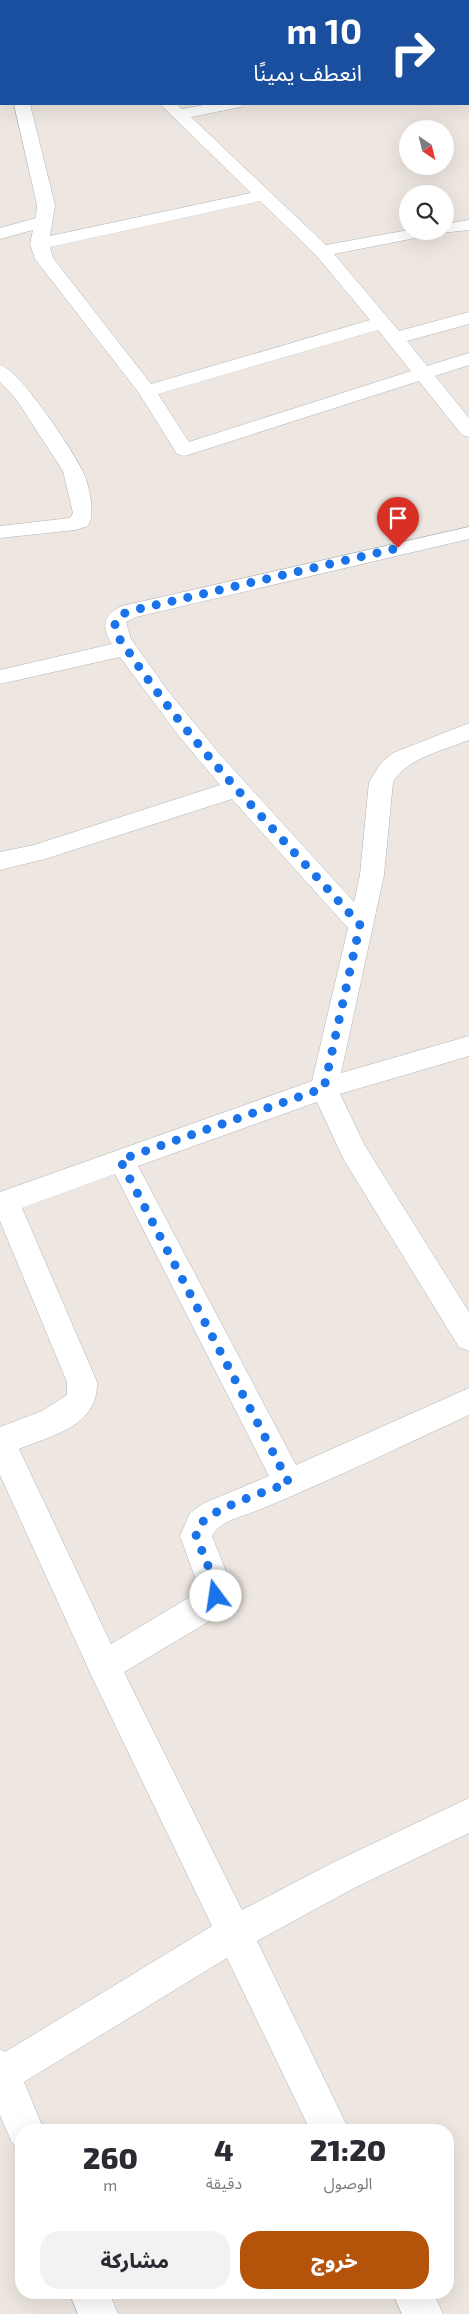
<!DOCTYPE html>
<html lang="ar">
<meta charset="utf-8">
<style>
:root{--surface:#fff;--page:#f2f2f3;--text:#2b2b33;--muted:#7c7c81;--accent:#b45309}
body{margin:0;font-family:"Exo 2","Noto Sans Arabic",sans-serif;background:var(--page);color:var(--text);direction:rtl;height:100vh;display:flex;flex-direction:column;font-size:19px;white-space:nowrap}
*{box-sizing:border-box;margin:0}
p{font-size:16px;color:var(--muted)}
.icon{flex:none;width:28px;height:28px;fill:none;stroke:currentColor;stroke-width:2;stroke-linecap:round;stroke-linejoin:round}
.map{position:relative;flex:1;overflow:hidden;direction:ltr}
.drawer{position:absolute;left:15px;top:2124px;width:439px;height:175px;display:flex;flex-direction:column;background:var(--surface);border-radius:20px;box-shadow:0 5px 20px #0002;direction:rtl}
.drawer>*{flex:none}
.guide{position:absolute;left:0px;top:0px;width:470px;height:105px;box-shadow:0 5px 20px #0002;direction:rtl;background:#1a4fa0;color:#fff;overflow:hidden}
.needle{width:32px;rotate:145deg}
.controls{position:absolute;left:399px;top:120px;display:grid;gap:10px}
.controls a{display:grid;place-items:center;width:55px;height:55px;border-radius:50%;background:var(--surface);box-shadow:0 5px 20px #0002;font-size:25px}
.pin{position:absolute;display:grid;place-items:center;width:42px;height:42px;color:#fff;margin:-51px -21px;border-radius:50% 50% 50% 0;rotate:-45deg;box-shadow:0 0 5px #0007}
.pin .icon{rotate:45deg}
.me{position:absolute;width:55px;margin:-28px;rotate:346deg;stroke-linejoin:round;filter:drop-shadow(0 0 4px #0008)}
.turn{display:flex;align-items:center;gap:18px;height:105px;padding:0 25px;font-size:22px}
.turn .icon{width:65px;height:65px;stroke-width:2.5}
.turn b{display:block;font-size:35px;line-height:42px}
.eta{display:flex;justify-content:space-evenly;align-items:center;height:85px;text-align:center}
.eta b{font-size:30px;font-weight:800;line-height:35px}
.cta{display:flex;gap:10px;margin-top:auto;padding:10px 25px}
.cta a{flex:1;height:58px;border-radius:20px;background:var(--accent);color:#fff;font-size:20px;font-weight:800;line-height:58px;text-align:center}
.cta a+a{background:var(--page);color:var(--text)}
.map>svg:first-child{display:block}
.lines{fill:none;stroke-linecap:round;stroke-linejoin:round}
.street-casing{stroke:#afb5b8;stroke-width:1}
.street{fill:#fff;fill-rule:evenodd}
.route{stroke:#1a73e8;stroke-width:9;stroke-dasharray:0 16.2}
</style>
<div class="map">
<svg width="469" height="2314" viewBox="0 0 469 2314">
<rect width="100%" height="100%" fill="#eee7e1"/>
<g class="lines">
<g class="street-casing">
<g id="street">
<path d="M 71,0 L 87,0 L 88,1 L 72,1 Z"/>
<rect x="0" y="86" width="1" height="10"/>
<path d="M 14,104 L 30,104 L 55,205 L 50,236 L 251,193 L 160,104 L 177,104 L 182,109 L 209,104 L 243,104 L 241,107 L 191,117 L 326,245 L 408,230 L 445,231 L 445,224 L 469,220 L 469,230 L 441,233 L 334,254 L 399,331 L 469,312 L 469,324 L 407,341 L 427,366 L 469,353 L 469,365 L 435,376 L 469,418 L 469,437 L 462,435 L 419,381 L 191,454 L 184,456 L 177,454 L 139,393 L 35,259 L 30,244 L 33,230 L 0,239 L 0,228 L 36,218 L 37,205 ZM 260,201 L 316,255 L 370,320 L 151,384 L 53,258 L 50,247 ZM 378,330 L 411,371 L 189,442 L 158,394 Z"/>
<path d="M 0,365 C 20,370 72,449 82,470 C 89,483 96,514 88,526 L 75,530 L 0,538 L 0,526 L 70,518 L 73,513 L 63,471 L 16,399 L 0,382 Z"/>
<path d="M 469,527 L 469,539 L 136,617 L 126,622 L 131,639 L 168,691 L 223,758 L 354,902 L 360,875 L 369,782 L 381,763 L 393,753 L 469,723 L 469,740 C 444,750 407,758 393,782 L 384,875 L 341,1073 L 469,1036 L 469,1056 L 340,1094 L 365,1146 L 469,1312 L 469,1351 L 459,1347 L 344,1160 L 317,1102 L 138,1166 L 296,1465 L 469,1388 L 469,1415 C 400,1447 331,1480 261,1509 C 247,1515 218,1521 212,1536 L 233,1589 L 223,1613 L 124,1672 L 242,1910 L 332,1863 L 469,1798 L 469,1833 L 356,1887 L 257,1941 L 349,2130 L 310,2130 L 227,1958 L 24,2082 L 44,2130 L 21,2130 L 21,2147 L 12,2143 L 0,2115 L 0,2049 L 5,2052 L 212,1926 L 92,1677 L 0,1475 L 0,1427 L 42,1411 L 67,1395 L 67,1382 L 0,1221 L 0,1192 L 312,1081 L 348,928 L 232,799 L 45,859 L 0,870 L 0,852 L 34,845 L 220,785 L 179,736 L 120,657 L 0,684 L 0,670 L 112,644 C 101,627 103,614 122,606 ZM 115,1174 L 269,1476 L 204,1503 L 190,1513 L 180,1536 L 200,1591 L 111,1644 L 19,1449 C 53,1435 98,1426 97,1382 L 22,1208 Z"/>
<path d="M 69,2292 L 109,2292 L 118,2314 L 78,2314 Z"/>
<path d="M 392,2292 L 433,2292 L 443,2314 L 402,2314 Z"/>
</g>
</g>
<use href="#street" class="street"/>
</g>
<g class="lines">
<path class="route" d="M 216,1596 L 217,1588 L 196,1536 C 197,1532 198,1528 200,1525 C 210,1509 270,1490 289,1483 L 120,1160 L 324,1088 L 360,925 C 284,839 200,756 135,661 C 129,651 115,637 115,625 C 115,616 123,614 130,611 L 398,548"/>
</g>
</svg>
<div class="controls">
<a><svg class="needle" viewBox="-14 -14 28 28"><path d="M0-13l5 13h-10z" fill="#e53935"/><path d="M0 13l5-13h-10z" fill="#7c7c81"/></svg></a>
<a><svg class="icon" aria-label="search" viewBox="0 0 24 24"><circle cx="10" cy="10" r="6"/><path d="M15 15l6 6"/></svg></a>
</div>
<div class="pin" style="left:398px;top:548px;background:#d93025"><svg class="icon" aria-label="arrive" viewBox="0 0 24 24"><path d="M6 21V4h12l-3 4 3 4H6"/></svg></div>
<svg class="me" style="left:216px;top:1596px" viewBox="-20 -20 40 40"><circle r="19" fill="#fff"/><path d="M0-13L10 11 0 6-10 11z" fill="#1a73e8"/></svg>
<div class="guide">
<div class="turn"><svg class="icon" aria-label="right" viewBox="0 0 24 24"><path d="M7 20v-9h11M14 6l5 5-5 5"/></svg><div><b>10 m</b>انعطف يمينًا</div></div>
</div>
<section class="drawer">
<div class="eta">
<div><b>21:20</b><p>الوصول</p></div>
<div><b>4</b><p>دقيقة</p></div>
<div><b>260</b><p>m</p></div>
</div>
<div class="cta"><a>خروج</a><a>مشاركة</a></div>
</section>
</div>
